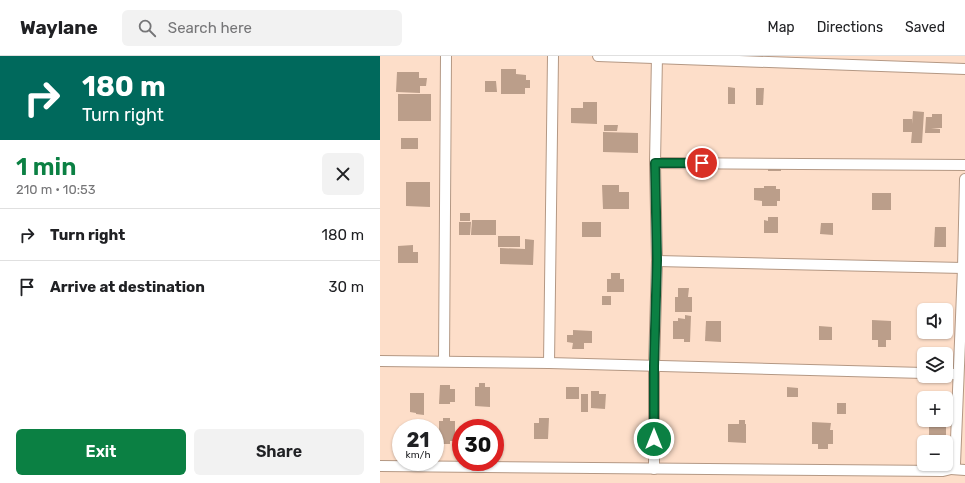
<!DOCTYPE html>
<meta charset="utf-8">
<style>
:root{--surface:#fff;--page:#f2f2f2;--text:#202124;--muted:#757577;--line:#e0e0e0;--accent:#0b8043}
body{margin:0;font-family:Rubik,sans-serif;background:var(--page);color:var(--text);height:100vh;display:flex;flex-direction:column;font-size:15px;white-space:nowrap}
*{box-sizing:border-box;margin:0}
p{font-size:13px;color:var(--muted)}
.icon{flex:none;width:22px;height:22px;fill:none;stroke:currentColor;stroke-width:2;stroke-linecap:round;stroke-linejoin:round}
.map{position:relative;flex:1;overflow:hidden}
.sheet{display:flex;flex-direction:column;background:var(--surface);width:380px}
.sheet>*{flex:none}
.guide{background:#00695c;color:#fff;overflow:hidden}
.buttons{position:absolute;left:537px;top:247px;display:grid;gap:8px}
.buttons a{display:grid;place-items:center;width:36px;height:36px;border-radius:6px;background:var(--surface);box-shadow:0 1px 3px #0004;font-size:20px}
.speed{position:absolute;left:12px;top:363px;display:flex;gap:8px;font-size:20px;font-weight:700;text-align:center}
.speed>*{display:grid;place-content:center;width:52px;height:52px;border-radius:50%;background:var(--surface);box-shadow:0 1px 3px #0004;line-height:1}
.speed small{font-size:10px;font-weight:400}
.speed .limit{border:6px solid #d22;background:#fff;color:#111}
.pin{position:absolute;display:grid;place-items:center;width:34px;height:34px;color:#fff;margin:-17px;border:2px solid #fff;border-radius:50%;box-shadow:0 1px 4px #0007}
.me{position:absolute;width:44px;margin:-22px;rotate:0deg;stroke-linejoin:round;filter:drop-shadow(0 0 3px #0008)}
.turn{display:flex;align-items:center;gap:14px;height:84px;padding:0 16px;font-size:18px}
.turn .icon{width:52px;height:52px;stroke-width:2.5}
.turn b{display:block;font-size:28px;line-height:34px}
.round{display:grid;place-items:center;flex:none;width:42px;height:42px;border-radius:6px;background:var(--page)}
.head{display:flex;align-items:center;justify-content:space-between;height:68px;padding:0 16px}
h1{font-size:24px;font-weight:600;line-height:30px;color:var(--accent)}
.cta{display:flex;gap:8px;margin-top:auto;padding:8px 16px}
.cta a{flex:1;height:46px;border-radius:6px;background:var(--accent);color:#fff;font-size:16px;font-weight:600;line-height:46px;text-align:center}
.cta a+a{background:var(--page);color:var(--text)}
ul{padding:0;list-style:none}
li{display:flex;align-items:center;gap:12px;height:52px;padding:0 16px;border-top:1px solid var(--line)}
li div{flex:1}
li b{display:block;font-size:15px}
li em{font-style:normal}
header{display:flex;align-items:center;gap:24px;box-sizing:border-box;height:56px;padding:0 20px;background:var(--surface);border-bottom:1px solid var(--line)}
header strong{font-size:19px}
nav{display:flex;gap:22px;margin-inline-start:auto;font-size:14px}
.search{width:280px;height:36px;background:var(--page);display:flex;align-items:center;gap:10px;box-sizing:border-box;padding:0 14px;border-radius:6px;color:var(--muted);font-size:15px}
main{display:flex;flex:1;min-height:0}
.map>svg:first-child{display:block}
.building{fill:#bb9e8a}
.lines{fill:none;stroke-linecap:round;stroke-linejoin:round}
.street-casing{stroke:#b49884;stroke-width:12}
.street{stroke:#fff;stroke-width:10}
.route-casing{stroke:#07532c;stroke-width:10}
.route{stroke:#0b8043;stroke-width:7}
</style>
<header>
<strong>Waylane</strong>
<div class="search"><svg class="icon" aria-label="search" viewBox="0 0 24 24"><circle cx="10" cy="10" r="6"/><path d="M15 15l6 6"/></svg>Search here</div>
<nav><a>Map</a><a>Directions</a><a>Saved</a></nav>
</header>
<main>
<section class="sheet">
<div class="guide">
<div class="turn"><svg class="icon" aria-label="right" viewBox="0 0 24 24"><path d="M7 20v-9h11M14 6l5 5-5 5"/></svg><div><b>180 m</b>Turn right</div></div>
</div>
<div class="head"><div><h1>1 min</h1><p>210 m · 10:53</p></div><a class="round"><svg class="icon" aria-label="close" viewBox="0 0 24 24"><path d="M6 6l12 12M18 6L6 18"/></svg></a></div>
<ul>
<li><svg class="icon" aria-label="right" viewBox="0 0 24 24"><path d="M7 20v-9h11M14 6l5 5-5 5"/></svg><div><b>Turn right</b></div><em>180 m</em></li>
<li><svg class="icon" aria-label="arrive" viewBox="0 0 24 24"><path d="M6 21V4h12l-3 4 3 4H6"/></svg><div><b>Arrive at destination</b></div><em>30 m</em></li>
</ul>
<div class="cta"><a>Exit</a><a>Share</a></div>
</section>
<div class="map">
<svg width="585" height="427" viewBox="0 0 585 427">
<rect width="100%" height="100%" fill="#fddec9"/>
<g class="building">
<path d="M 121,13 L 136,13 L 136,18 L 146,19 L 146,24 L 150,24 L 150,32 L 145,32 L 145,38 L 121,38 Z"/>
<path d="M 17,16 L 39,16 L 39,22 L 47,22 L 46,30 L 40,30 L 40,37 L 16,36 Z"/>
<path d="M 105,25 L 116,25 L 117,36 L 105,36 Z"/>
<path d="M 348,31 L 355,32 L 355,48 L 348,48 Z"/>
<path d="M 376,32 L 384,32 L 383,49 L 376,49 Z"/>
<rect x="18" y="38" width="33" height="27"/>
<path d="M 203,46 L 217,46 L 217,68 L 191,67 L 191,52 L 203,52 Z"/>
<path d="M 533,55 L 544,56 L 542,87 L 531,87 L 532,76 L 523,76 L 523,63 L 532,63 L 532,68 Z"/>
<path d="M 552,58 L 562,58 L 562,72 L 551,72 L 560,73 L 560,77 L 545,77 L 546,61 L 552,61 Z"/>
<path d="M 224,69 L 238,69 L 237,75 L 224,75 Z"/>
<path d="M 223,76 L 258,77 L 258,97 L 223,96 Z"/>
<rect x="21" y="82" width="17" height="11"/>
<rect x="388" y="109" width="13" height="6"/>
<path d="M 26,126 L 50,126 L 50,151 L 26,150 Z"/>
<path d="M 222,129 L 239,129 L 239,136 L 249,136 L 249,153 L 223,153 Z"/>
<path d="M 384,130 L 396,130 L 396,133 L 400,133 L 400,145 L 397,145 L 397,150 L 382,150 L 382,145 L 374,144 L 374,132 L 384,132 Z"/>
<rect x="492" y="137" width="19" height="17"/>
<rect x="80" y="157" width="10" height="8"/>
<path d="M 388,161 L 398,161 L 398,177 L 384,177 L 384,164 L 388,165 Z"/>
<path d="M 92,164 L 116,164 L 116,179 L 91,179 Z"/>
<path d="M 79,166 L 91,166 L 90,179 L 79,179 Z"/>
<rect x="202" y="166" width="19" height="15"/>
<path d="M 441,167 L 453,167 L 453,179 L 440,178 Z"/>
<path d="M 555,171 L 566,171 L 566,191 L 554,191 Z"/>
<rect x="118" y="180" width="22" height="11"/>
<path d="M 145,183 L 154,184 L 153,209 L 120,208 L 120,192 L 145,193 Z"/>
<path d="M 33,189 L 33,196 L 38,196 L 38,207 L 18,207 L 18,190 Z"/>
<path d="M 231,217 L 240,217 L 240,223 L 244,223 L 244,236 L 227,236 L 227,223 L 231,223 Z"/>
<path d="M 298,232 L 309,232 L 308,241 L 312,241 L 312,256 L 295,256 L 295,241 L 298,241 Z"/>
<rect x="222" y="240" width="9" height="9"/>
<path d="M 305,259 L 311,260 L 310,286 L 304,286 L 304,283 L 293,283 L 293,265 L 298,265 L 298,262 L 305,263 Z"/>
<path d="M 492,264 L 511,265 L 511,284 L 506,284 L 506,291 L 498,291 L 498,284 L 492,284 Z"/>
<path d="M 326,265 L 341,265 L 341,286 L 325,285 Z"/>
<path d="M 439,270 L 452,271 L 452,284 L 439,284 Z"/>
<path d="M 193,274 L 212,275 L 212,287 L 204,287 L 204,293 L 192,293 L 193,287 L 187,286 L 187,279 L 193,279 Z"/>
<path d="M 99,327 L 105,327 L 105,331 L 110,331 L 110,351 L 95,350 L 95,331 L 99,331 Z"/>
<path d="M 60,329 L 70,329 L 70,333 L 75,333 L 75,346 L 70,346 L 70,348 L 59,348 Z"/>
<rect x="186" y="331" width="13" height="12"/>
<path d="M 407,331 L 418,332 L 418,341 L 407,341 Z"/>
<path d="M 211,335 L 219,335 L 219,338 L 226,338 L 225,353 L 211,352 Z"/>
<path d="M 30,337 L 44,337 L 44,359 L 36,358 L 36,357 L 30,356 Z"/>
<rect x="201" y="338" width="7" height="18"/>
<rect x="457" y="347" width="9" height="11"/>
<path d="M 63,362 L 70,362 L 70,365 L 75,365 L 75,385 L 70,385 L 70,388 L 63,388 L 63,385 L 59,385 L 59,365 L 63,365 Z"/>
<path d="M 159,362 L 169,362 L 168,383 L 154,383 L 154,367 L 159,367 Z"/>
<path d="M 359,364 L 365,364 L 365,368 L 366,368 L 366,387 L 348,386 L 348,368 L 359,368 Z"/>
<path d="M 432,366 L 451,367 L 450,374 L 453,374 L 453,388 L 448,388 L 448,393 L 438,393 L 438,388 L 432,388 Z"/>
<rect x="549" y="370" width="17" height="16"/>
</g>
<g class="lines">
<g class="street-casing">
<g id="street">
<path d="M 218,0 L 585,13"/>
<path d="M 275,107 L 585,109"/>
<path d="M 277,205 L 583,212"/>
<path d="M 0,305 L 169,307 L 544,317"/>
<path d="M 64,305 L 66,0"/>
<path d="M 169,307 L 173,0"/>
<path d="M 566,318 L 578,318"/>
<path d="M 0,410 L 563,415 L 571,413 L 575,408 L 583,212 L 585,123"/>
<path d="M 274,413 L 274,310 L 277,205 L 275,107 L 277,0"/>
<path d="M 571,413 L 585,414"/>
</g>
</g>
<use href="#street" class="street"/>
</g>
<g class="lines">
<g class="route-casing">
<path id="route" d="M 274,383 L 274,310 L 277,204 L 275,107 L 322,107"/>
</g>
<use href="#route" class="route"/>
</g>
</svg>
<div class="buttons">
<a><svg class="icon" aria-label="sound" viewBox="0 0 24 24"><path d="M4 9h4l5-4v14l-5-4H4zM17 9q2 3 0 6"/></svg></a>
<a><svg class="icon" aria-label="layers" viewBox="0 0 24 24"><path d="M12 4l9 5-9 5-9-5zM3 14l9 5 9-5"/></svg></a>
<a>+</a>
<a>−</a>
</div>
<div class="speed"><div>21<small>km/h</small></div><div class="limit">30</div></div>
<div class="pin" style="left:322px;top:107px;background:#d93025"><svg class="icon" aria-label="arrive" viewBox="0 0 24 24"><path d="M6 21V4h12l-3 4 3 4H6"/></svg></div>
<svg class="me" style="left:274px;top:383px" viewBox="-20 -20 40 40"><circle r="17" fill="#0b8043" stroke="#fff" stroke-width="3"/><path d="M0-11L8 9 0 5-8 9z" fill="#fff"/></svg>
</div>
</main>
